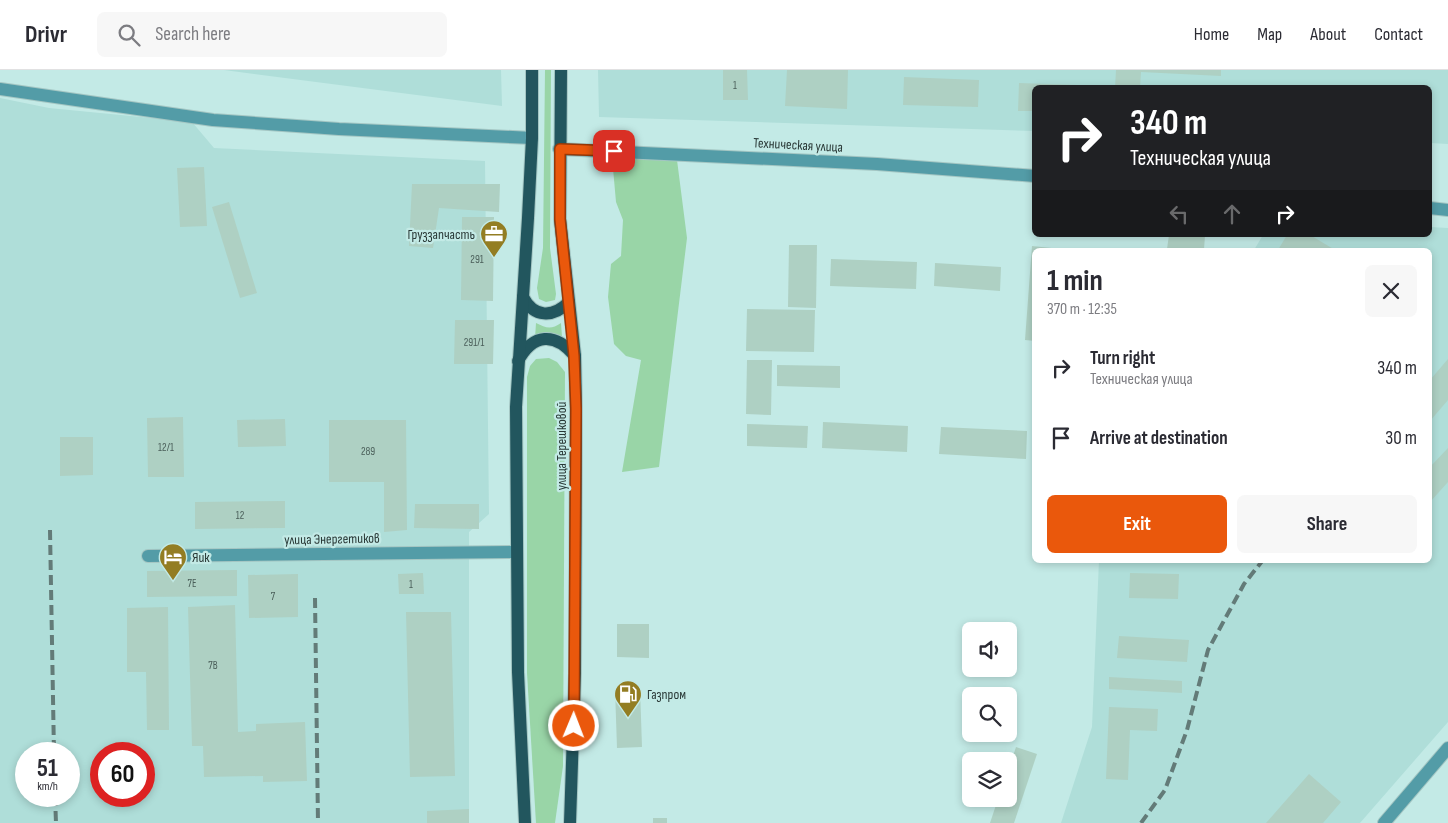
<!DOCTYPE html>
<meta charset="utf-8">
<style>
:root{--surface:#fff;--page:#f7f7f7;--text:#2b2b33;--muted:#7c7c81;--line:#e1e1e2;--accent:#ea580c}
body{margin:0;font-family:"Sofia Sans Condensed",sans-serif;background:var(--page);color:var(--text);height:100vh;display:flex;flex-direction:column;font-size:19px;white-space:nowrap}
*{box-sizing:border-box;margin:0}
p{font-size:16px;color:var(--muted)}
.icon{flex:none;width:28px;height:28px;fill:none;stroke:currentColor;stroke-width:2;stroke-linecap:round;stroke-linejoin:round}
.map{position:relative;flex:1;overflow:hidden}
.panel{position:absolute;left:1032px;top:178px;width:400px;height:315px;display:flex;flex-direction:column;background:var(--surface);border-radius:8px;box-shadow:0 2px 8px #0003}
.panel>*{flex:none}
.guide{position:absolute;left:1032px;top:15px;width:400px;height:152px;border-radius:8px;box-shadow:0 2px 8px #0003;background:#202124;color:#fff;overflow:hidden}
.tools{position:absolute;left:962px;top:552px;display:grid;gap:10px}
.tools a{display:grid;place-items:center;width:55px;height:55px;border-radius:8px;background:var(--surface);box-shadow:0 2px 8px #0003;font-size:25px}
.speed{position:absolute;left:15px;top:672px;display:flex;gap:10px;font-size:25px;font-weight:700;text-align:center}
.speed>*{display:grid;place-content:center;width:65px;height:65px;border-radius:50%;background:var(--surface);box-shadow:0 2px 8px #0003;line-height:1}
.speed small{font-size:12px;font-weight:400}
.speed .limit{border:8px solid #d22;background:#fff;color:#111}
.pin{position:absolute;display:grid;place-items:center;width:42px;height:42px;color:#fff;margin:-21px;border-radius:10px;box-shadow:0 2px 8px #0006}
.me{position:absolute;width:55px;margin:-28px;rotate:1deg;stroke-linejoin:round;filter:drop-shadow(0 0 4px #0008)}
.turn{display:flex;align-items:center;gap:18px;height:105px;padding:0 15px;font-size:22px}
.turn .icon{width:65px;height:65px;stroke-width:2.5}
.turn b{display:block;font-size:35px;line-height:42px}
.lanes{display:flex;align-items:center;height:48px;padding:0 15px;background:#0003;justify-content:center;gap:25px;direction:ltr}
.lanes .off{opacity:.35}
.round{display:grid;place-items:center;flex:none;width:52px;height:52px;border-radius:8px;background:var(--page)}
.overview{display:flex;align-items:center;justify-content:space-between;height:85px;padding:0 15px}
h1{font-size:30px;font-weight:700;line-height:38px}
.primary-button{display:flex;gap:10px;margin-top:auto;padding:10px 15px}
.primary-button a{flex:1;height:58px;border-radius:8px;background:var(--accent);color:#fff;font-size:20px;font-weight:700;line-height:58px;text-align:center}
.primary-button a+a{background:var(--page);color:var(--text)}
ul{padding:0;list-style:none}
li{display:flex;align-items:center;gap:15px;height:70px;padding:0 15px}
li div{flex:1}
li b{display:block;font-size:19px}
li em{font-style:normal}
header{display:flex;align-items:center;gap:30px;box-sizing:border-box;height:70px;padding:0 25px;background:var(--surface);border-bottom:1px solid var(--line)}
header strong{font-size:24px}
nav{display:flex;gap:28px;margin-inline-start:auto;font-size:18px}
.search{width:350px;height:45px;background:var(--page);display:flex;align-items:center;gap:12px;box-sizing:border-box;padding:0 18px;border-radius:8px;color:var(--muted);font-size:19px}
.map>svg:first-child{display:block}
.built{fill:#afded9;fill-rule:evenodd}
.green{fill:#99d5a7}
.building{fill:#aed0c3}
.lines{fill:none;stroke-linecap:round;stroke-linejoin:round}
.minor-casing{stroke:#a4c6c3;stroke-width:14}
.major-casing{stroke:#a4c6c3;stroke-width:14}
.minor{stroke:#539ca7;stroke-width:12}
.major{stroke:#22565e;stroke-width:12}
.rail{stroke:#637b78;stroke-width:4;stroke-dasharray:10 5;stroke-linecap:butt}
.route-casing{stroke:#983908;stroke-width:12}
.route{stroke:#ea580c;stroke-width:9}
.labels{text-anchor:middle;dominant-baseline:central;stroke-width:4.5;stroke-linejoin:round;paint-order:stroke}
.number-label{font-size:11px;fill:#4a5e59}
.street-label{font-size:14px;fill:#293836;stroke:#c3eae6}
.poi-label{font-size:14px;fill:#293836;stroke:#c3eae6;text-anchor:start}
</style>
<header>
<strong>Drivr</strong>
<div class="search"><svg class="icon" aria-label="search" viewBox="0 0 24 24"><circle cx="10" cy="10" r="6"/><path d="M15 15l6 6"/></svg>Search here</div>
<nav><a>Home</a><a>Map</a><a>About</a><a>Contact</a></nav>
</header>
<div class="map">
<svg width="1448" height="753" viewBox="0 0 1448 753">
<rect width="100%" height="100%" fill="#c3eae6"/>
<g class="built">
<path d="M 224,0 L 501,0 L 502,36 Z"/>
<path d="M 598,0 L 1448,0 L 1448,74 L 1430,73 L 1430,18 L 1035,18 L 1035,61 L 599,47 Z"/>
<path d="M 0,28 L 49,38 L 192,52 L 214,78 L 485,91 L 489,444 L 469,462 L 469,753 L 0,753 ZM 26,684 L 69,684 L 69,726 L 26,726 ZM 101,684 L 144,684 L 144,726 L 101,726 Z"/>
<path d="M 1430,157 L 1448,158 L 1448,652 L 1360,753 L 1061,753 L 1092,657 L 1099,490 L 1430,490 L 1430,180 L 1254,180 L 1263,165 L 1430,165 Z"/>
</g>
<g class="green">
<path d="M 545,0 L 551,0 L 550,178 L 556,224 L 555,230 L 546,232 L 539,229 L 537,218 L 543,178 Z"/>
<path d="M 612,87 L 677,90 L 687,168 L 659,397 L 622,402 L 641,290 L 626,286 L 614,274 L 608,227 L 611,194 L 621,186 L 623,150 L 616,132 Z"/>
<path d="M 536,253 C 546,258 551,260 561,253 L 562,267 L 535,268 Z"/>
<path d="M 549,288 L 557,292 L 565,302 L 563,696 L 555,753 L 536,753 L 527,603 L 527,307 L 530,296 L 536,289 Z"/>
</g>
<g class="building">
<path d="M 723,0 L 747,0 L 748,30 L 723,30 Z"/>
<path d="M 787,0 L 848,0 L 847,39 L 785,36 Z"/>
<path d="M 1116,0 L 1221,0 L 1221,6 L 1141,2 L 1140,18 L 1115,18 Z"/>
<path d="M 904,7 L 979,10 L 978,37 L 903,35 Z"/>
<path d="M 1019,13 L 1077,15 L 1077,18 L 1035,18 L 1035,41 L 1018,41 Z"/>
<path d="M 204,97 L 207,156 L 180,157 L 177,98 Z"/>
<path d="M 412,114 L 500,114 L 499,142 L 439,138 L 433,178 L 409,176 Z"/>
<path d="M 229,132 L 257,223 L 240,228 L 212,137 Z"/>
<path d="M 462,147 L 494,147 L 493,231 L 461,230 Z"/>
<path d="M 1169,165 L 1205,165 L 1204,180 L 1167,179 Z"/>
<path d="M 1287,165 L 1310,165 L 1335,180 L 1278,180 Z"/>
<path d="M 789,175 L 817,175 L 816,238 L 788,237 Z"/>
<path d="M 1032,176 L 1061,179 L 1061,180 L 1035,180 L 1035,271 L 1025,270 Z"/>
<path d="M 831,189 L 917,192 L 916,219 L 830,216 Z"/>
<path d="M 935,193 L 1001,197 L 1000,221 L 934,216 Z"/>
<path d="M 747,239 L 815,240 L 814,282 L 746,281 Z"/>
<path d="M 455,250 L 494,250 L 493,294 L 454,294 Z"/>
<path d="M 1448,289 L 1448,330 L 1430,351 L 1430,310 Z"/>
<path d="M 747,290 L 772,290 L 771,345 L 746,344 Z"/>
<path d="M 777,295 L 840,296 L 840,318 L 777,316 Z"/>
<path d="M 183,347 L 184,407 L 148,407 L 147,348 Z"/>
<path d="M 285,349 L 286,376 L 238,377 L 237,350 Z"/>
<path d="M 329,350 L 406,350 L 407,460 L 384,462 L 384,412 L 329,412 Z"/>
<path d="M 823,352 L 908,356 L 907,382 L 822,378 Z"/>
<path d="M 747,354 L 808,356 L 807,378 L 747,376 Z"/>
<path d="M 941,357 L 1027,361 L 1026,389 L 939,384 Z"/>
<path d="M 60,367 L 93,367 L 93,405 L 60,406 Z"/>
<path d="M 1448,378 L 1448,412 L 1430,432 L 1430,397 Z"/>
<path d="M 285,431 L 285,458 L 195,459 L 195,432 Z"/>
<path d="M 415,434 L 479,434 L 479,459 L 414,458 Z"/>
<path d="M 237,500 L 237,526 L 147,527 L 147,501 Z"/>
<path d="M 423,503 L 424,524 L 399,524 L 398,504 Z"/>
<path d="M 1130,503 L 1179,504 L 1178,529 L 1129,528 Z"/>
<path d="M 298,504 L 298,547 L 249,548 L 248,505 Z"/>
<path d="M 235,535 L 238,662 L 256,661 L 256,654 L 305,652 L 307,711 L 263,712 L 263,706 L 204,707 L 203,676 L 192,676 L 188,537 Z"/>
<path d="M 168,537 L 169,660 L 147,660 L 146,602 L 127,602 L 127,538 Z"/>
<path d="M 406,542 L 451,542 L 455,706 L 410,707 Z"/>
<path d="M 617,554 L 649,554 L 649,588 L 617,587 Z"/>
<path d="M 1119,566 L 1189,570 L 1187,592 L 1117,588 Z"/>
<path d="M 1109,607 L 1182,611 L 1182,623 L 1109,619 Z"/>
<path d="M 640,618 L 642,677 L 617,678 L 615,619 Z"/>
<path d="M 1109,637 L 1158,639 L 1157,661 L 1130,660 L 1128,710 L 1106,709 Z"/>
<path d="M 1016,677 L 1037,684 L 1014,753 L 990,753 L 998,729 L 1009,729 L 1009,698 Z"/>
<path d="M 1309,704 L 1341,732 L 1323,753 L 1266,753 Z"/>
<path d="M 469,739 L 469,753 L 427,753 L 427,741 Z"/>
<rect x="653" y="748" width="14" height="5"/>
</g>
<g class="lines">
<g class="minor-casing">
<g id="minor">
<path d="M 0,19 L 213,50 L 339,59 L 532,68"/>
<path d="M 559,79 L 877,94 L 1035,106"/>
<path d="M 1430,138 L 1448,140"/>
<path d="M 148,486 L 517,482"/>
<path d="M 1384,753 L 1448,678"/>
</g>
</g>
<g class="major-casing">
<g id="major">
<path d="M 561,0 L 560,149 L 575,286 L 576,339 L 575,603 L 570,753"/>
<path d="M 523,227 C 534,248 553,248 569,232"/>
<path d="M 518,291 C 533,263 555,262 575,286"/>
<path d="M 525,753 L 518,602 L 516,337 L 528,148 L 532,68 L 532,0"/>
</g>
</g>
<use href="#minor" class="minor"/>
<use href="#major" class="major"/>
<g class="rail">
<path d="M 50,460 L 54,684"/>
<path d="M 315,528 L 318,753"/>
<path d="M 55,726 L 56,753"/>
<path d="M 1141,753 L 1165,720 L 1187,660 L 1208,580 L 1244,514 L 1263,490"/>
</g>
</g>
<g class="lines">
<g class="route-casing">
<path id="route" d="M 574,656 L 576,339 L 574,286 L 560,149 L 560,79 L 614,81"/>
</g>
<use href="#route" class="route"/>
</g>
<defs>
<g id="office-pin" transform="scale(1.4375)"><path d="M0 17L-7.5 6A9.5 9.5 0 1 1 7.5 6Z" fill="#937d23" stroke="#c3eae6"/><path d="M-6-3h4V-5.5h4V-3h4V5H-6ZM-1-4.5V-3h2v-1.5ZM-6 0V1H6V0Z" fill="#fff"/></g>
<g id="hotel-pin" transform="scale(1.4375)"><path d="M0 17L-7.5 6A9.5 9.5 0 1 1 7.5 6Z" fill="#937d23" stroke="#c3eae6"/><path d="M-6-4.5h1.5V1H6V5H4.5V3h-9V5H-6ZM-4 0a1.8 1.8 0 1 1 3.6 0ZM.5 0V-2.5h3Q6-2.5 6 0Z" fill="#fff"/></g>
<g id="fuel-pin" transform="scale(1.4375)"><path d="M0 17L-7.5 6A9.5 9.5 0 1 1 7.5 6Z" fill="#937d23" stroke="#c3eae6"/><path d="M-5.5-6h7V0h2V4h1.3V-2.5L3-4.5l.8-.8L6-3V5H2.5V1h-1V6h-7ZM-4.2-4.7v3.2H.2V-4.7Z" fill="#fff"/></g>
</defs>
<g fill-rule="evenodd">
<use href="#office-pin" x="494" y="164"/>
<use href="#hotel-pin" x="173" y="487"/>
<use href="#fuel-pin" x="628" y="624"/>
</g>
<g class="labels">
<g class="number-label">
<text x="735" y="15">1</text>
<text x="477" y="189">291</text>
<text x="474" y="272">291/1</text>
<text x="166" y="377">12/1</text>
<text x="368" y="381">289</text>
<text x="240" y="445">12</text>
<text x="192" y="513">7Е</text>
<text x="411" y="514">1</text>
<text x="273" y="526">7</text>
<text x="213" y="595">7В</text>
</g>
<g class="street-label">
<text transform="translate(798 75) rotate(3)">Техническая улица</text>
<text transform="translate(561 376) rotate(-90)">улица Терешковой</text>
<text transform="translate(332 469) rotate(-1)">улица Энергетиков</text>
</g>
<g class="poi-label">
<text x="475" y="164" text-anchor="end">Груззапчасть</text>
<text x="192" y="487">Яик</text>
<text x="647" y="624">Газпром</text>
</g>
</g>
</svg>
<div class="tools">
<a><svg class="icon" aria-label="sound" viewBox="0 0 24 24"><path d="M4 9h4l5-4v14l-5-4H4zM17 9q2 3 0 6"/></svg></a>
<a><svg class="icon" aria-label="search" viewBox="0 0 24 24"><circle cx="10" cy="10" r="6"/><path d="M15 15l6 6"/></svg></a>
<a><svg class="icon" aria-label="layers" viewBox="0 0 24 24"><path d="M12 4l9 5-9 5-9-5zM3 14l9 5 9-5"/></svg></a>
</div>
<div class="speed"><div>51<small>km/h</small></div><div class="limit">60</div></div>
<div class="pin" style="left:614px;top:81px;background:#d93025"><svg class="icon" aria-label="arrive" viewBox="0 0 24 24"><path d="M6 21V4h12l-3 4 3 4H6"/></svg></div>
<svg class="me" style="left:574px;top:656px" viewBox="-20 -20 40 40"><circle r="17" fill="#ea580c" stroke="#fff" stroke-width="3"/><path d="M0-11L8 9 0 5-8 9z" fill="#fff"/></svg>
<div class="guide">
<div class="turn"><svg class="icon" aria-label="right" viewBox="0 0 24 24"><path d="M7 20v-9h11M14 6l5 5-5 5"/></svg><div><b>340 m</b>Техническая улица</div></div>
<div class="lanes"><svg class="icon off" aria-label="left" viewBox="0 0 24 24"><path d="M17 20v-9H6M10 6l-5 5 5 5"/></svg><svg class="icon off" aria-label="ahead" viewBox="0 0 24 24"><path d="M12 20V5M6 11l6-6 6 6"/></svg><svg class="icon" aria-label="right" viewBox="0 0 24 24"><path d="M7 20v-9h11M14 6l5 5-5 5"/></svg></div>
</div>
<section class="panel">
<div class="overview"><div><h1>1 min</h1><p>370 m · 12:35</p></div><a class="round"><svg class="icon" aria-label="close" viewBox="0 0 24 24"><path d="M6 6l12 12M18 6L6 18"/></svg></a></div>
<ul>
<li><svg class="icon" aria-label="right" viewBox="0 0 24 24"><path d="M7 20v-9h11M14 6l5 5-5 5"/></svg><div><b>Turn right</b><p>Техническая улица</p></div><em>340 m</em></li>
<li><svg class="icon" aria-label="arrive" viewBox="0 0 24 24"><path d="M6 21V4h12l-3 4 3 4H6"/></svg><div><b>Arrive at destination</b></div><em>30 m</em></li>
</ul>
<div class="primary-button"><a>Exit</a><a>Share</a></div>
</section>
</div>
